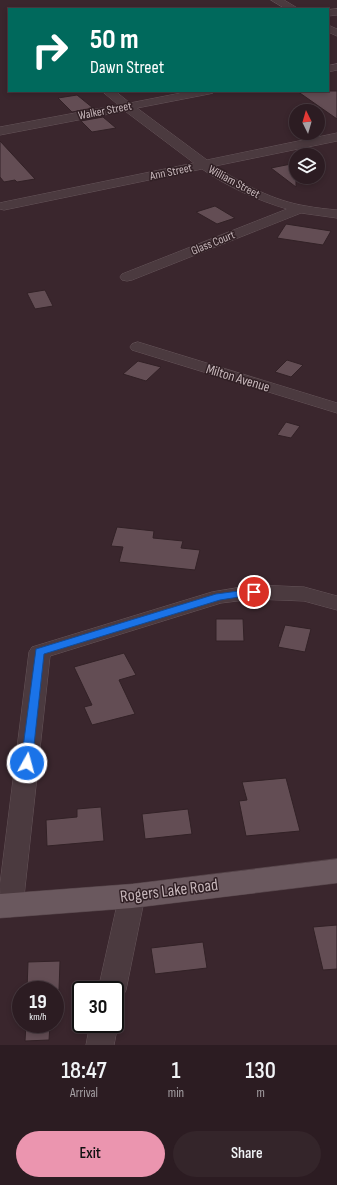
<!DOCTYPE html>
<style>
:root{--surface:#2c1c22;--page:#34252a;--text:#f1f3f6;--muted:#a6a1a5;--line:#483a40;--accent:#eb95af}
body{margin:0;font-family:"Sofia Sans Condensed",sans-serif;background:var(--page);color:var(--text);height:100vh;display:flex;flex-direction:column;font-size:15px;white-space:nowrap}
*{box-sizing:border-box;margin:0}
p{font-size:13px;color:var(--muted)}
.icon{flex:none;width:22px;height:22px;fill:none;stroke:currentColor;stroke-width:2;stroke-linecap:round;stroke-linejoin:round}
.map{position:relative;height:1045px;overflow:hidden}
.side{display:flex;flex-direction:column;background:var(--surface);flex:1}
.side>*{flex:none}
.guide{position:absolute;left:8px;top:8px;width:321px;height:84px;border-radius:0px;box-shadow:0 2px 6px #0003,0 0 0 1px var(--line);background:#00695c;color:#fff;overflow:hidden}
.needle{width:26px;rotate:355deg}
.buttons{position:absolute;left:289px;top:104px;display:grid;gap:8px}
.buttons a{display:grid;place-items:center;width:36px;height:36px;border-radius:50%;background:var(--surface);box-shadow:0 2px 6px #0003,0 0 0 1px var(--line);font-size:20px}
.speed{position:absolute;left:12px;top:981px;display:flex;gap:8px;font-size:20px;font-weight:700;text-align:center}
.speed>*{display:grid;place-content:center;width:52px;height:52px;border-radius:50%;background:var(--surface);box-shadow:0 2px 6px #0003,0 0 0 1px var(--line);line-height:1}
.speed small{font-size:10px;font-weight:400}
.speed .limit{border:2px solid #111;border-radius:6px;background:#fff;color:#111}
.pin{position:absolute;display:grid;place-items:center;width:34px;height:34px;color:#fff;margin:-17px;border:2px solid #fff;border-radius:50%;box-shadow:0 1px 4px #0007}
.me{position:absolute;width:44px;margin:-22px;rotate:7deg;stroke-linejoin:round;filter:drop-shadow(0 0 3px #0008)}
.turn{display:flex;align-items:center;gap:14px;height:84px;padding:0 16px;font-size:18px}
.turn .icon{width:52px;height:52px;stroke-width:2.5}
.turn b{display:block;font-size:28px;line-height:34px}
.eta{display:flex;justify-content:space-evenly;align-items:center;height:68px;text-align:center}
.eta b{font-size:24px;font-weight:600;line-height:28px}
.primary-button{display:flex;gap:8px;margin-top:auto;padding:8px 16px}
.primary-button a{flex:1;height:46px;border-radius:24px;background:var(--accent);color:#111;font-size:16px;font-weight:600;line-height:46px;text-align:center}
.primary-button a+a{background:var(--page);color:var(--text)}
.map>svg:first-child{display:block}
.building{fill:#634d54;stroke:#322126}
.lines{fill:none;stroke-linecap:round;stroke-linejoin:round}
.minor-casing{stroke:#66555a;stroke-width:1}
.major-casing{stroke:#544348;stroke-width:1}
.minor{fill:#4b3a3f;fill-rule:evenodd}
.major{fill:#6a585e;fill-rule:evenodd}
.route{fill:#1a73e8;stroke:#114b97}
.labels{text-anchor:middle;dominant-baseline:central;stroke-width:3;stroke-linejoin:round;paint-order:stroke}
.far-street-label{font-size:12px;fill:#c6b6ba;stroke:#301f24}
.street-label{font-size:14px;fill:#c6b6ba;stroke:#301f24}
.near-street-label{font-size:17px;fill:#c6b6ba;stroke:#301f24}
</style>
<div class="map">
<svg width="337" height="1045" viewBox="0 0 337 1045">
<rect width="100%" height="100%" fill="#3a262d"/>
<g class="building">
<path d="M 297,91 L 337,91 L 337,119 Z"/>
<path d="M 77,95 L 93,108 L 72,112 L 58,98 Z"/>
<path d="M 103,117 L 116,128 L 92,132 L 81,121 Z"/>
<path d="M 0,141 L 35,179 L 17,182 L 15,180 L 4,182 L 0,177 Z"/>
<path d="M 296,163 L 296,187 L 271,168 Z"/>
<path d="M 215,206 L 235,218 L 217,224 L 196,212 Z"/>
<path d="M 286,224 L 331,231 L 323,245 L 277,238 Z"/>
<path d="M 45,290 L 53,306 L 35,309 L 27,293 Z"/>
<path d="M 287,360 L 303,365 L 291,377 L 275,372 Z"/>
<path d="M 138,361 L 161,367 L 146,381 L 123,374 Z"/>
<path d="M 286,422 L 300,426 L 291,438 L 277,435 Z"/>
<path d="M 117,527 L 154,531 L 153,538 L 183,541 L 181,548 L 200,550 L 195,570 L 119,562 L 123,547 L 111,546 Z"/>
<path d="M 216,619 L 243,619 L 244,641 L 216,641 Z"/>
<path d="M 285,625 L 311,629 L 305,652 L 278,647 Z"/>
<path d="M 124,653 L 136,675 L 119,680 L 135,714 L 92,725 L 84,707 L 92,705 L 74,667 Z"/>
<path d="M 286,778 L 300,831 L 246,836 L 239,801 L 247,800 L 242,782 Z"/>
<path d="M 101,807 L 104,841 L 47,846 L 46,820 L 77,817 L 77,809 Z"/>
<path d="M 188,809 L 192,834 L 145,839 L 142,814 Z"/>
<path d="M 337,925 L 337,969 L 323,970 L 313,927 Z"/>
<path d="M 203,942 L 207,968 L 155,974 L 151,948 Z"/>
<path d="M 60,961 L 59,990 L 27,990 L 28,962 Z"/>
<path d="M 26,1024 L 50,1024 L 49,1040 L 25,1041 Z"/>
</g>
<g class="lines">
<g class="minor-casing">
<g id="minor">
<path d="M 271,0 L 284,0 L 299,9 L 286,9 Z"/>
<path d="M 337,9 L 337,15 L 328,16 L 328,10 Z"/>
<path d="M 328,25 L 337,29 L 337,36 L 328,32 Z"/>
<path d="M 337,64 L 337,70 L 328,72 L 328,66 Z"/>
<path d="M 102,91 L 115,91 L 130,103 L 191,91 L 215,91 L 213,93 L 209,94 L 137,108 L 207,160 L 337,133 L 337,141 L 215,166 C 242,184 274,201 306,206 C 316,208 327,209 337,210 L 337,218 L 301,213 L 132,280 L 127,281 L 122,280 L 120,277 L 122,274 L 287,209 C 257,200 228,187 202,169 L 4,210 L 0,209 L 0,203 L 4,202 L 194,163 L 125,111 L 0,135 L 0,127 L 118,105 Z"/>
<path d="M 138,342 L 337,403 L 337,413 L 132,350 L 130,347 L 132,344 Z"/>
<path d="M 254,585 L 304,587 L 337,596 L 337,610 L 304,601 L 254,599 L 221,603 L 50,656 L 23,906 L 19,914 L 10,917 L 1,914 L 0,884 L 29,652 L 32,647 L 212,592 Z"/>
<path d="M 132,885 L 141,889 L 145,896 L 126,990 L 122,998 L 115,1001 L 115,990 L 98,990 L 119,896 L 123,889 Z"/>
<path d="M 115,1018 L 118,1024 L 114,1045 L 86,1045 L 90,1024 L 115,1024 Z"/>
</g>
</g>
<g class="major-casing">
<path id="major" d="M 337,859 L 337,883 L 132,908 L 0,918 L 0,894 L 132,884 Z"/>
</g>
<use href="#minor" class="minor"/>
<use href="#major" class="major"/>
</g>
<path class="route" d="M 254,589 L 258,590 L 259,592 L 258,594 L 220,600 L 44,654 L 32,763 L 31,766 L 27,767 L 23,766 L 21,763 L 36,649 L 216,594 Z"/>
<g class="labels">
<g class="far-street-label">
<text transform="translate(105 111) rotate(-11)">Walker Street</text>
<text transform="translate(171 172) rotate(-12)">Ann Street</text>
<text transform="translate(234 182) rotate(28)">William Street</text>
<text transform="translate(213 243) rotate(-22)">Glass Court</text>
</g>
<g class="street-label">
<text transform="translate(238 378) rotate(17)">Milton Avenue</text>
</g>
<g class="near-street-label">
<text transform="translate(169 891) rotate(-7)">Rogers Lake Road</text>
</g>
</g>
</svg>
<div class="buttons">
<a><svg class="needle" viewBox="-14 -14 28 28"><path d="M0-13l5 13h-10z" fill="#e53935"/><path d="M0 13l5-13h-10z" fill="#a6a1a5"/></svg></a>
<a><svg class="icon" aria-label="layers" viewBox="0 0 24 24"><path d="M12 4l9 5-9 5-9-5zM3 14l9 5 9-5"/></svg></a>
</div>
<div class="speed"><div>19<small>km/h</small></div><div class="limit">30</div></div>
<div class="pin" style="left:254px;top:592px;background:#d93025"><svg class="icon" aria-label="arrive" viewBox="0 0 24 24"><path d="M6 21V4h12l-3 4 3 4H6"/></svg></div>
<svg class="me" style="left:27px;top:763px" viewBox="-20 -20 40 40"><circle r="17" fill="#1a73e8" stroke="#fff" stroke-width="3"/><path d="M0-11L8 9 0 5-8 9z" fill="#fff"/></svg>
<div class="guide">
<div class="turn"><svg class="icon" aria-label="right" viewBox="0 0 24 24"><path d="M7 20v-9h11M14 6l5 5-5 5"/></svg><div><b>50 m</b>Dawn Street</div></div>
</div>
</div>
<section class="side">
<div class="eta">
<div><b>18:47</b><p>Arrival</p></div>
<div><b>1</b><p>min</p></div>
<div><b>130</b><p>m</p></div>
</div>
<div class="primary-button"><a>Exit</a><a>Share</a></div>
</section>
